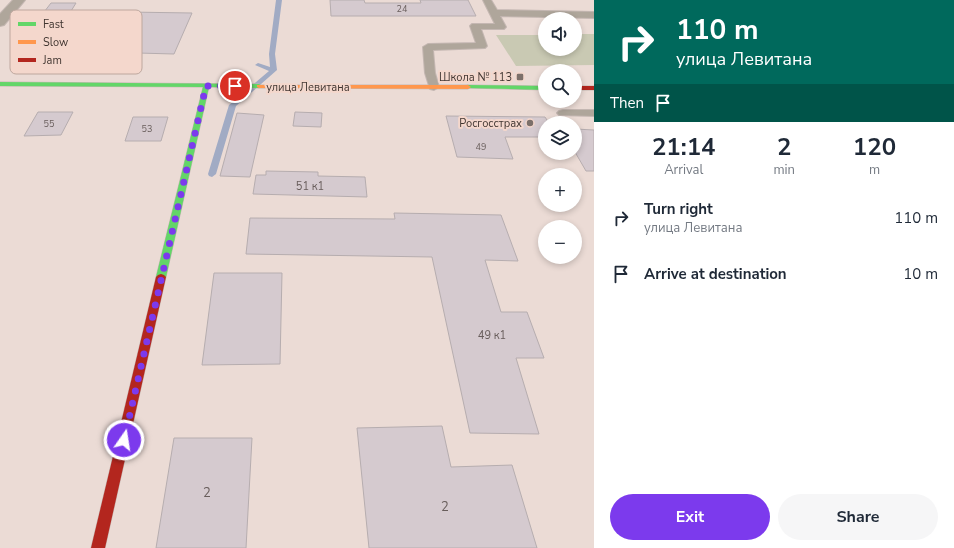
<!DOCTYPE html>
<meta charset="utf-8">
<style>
:root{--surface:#fff;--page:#f6f6f7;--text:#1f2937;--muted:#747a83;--accent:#7c3aed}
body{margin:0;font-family:"Nunito Sans",sans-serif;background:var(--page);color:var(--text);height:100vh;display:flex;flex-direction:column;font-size:15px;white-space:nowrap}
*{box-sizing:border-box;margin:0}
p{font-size:13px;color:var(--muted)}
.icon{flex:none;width:22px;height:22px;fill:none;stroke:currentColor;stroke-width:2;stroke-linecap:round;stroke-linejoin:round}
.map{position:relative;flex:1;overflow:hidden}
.details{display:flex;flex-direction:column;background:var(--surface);width:360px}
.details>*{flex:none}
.guide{background:#00695c;color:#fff;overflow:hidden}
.fabs{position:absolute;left:538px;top:12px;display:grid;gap:8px}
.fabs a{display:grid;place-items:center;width:44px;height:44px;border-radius:50%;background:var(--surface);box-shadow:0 2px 6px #0003;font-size:20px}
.pin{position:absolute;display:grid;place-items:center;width:34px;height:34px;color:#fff;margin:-17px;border:2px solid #fff;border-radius:50%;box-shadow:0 1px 4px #0007}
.me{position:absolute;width:44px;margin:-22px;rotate:13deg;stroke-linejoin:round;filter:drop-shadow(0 0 3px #0008)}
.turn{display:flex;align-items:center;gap:14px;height:84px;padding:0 16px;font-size:18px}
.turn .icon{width:52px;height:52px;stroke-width:2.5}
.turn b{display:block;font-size:28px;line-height:34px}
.then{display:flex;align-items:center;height:38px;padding:0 16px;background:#0003;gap:8px;font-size:15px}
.eta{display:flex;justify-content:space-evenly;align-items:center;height:68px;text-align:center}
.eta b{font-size:24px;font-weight:700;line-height:28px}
.button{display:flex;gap:8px;margin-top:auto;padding:8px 16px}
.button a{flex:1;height:46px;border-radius:24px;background:var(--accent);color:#fff;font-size:16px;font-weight:700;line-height:46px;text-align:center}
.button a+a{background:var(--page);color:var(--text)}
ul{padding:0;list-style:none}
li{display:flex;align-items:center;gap:12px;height:56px;padding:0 16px}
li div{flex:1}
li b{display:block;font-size:15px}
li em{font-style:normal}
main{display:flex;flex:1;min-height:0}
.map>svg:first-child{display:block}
.green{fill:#c9c9b3}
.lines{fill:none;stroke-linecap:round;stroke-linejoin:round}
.stream{fill:#a1abc4;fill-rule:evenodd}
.building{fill:#d5cacf;stroke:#b6adaf}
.lane-casing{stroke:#c4b7b2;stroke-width:2}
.street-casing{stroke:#c4b7b2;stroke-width:2}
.fast-casing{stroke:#c4b7b2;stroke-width:1}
.slow-casing{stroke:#c4b7b2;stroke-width:1}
.jam-casing{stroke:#c4b7b2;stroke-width:1}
.lane{fill:#afa69b;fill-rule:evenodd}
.street{fill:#afa69b;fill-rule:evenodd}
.fast{fill:#63d668;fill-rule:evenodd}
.slow{fill:#ff974d;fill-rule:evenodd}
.jam{fill:#b3261e;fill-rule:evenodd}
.route{stroke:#7c3aed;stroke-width:7;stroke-dasharray:0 12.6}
.poi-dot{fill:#7c706a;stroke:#f4d7cc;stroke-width:1.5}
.labels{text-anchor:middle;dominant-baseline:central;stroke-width:4;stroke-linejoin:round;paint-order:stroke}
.far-number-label{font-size:9px;fill:#685d5b}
.far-poi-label{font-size:11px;fill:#413631;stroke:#f4d7cc;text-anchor:end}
.far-street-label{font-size:11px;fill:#413631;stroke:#f4d7cc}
.number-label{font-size:11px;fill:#685d5b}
.near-number-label{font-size:13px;fill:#685d5b}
.key{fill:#f4d7cc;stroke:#bea79e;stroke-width:1}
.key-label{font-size:11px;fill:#413631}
</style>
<main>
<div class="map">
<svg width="594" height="548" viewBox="0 0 594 548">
<rect width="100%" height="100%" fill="#ebdbd5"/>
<path class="green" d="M 575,34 L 594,34 L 594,65 L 516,66 L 496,35 L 545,35 L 545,49 L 575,49 Z"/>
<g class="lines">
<path class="stream" d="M 276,0 L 282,0 L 275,54 L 277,70 L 236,106 L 216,174 L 212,177 L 209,176 L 208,174 L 229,105 L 269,71 L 255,65 L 258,63 L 270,67 L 269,54 Z"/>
</g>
<g class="building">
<path d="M 330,0 L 364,0 L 365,3 L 421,3 L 420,0 L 468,0 L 476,16 L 331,16 Z"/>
<path d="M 51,3 L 76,3 L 68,16 L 41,16 Z"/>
<path d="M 127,12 L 192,13 L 174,54 L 101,52 Z"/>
<path d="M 38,112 L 73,112 L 61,135 L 24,136 Z"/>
<path d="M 295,112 L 322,113 L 321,127 L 293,126 Z"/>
<path d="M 237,113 L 264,115 L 250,177 L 220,176 Z"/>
<path d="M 446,116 L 545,117 L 549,123 L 545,123 L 545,137 L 505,137 L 513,159 L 457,157 Z"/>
<path d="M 133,117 L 168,117 L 161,141 L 125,141 Z"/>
<path d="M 575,129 L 594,130 L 594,171 L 586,171 L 575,152 Z"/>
<path d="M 266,171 L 318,172 L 318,176 L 365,177 L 367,197 L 253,194 L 256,175 L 266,175 Z"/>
<path d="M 394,213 L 501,215 L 518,261 L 485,260 L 501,312 L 527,312 L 544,358 L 516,358 L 539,434 L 470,433 L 432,257 L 246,254 L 250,218 L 395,219 Z"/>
<path d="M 214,273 L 282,273 L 280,364 L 202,365 Z"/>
<path d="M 442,426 L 451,467 L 512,465 L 537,548 L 369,548 L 357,428 Z"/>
<path d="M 174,438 L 252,438 L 246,548 L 156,548 Z"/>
</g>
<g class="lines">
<g class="lane-casing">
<g id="lane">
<path d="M 483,0 L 491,0 L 497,10 L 594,12 L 594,18 L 500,16 L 506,27 L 504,29 L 481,29 L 487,46 L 485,48 L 433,50 L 435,73 L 439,87 L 434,90 L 430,89 L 425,73 L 423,47 L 428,44 L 476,43 L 470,26 L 472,24 L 495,24 Z"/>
<path d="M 563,110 L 594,110 L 594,116 L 559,115 L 557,113 L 559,111 Z"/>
</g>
</g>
<g class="street-casing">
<path id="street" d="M 13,0 L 25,0 L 4,25 L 0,26 L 0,14 Z"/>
</g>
<g class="fast-casing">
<g id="fast">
<path d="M 0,82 L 259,84 L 262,86 L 259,88 L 209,87 L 166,277 L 164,279 L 158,279 L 156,277 L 203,87 L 0,86 Z"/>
<path d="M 468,85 L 545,86 L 545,90 L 466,88 L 466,86 Z"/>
</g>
</g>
<g class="slow-casing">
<path id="slow" d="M 257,85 L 468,85 L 471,87 L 468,89 L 259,88 L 257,87 Z"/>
</g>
<g class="jam-casing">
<g id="jam">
<rect x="575" y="86" width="19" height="4"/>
<path d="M 161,274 L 164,275 L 166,277 L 105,548 L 91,548 L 156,277 L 158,275 Z"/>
</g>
</g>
<use href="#lane" class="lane"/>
<use href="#street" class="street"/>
<use href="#fast" class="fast"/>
<use href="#slow" class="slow"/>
<use href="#jam" class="jam"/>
</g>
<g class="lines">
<path class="route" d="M 124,440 L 206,86 L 235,86"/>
</g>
<g class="poi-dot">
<rect x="516" y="73" width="8" height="8" rx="2"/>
<circle cx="530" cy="123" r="4"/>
</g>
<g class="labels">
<g class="far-number-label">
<text x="402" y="9">24</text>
<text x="49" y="124">55</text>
<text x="147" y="129">53</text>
<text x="481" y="147">49</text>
</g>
<g class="far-poi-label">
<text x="512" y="77">Школа № 113</text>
<text x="522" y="123">Росгосстрах</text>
</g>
<g class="far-street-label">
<text x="308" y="87">улица Левитана</text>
</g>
<g class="number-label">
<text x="310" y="186">51 к1</text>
<text x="492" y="335">49 к1</text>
</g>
<g class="near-number-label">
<text x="207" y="493">2</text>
<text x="445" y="507">2</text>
</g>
</g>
<rect x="10" y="10" width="132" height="64" rx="6" class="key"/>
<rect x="18" y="22" width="18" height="4" fill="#63d668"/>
<rect x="18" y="40" width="18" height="4" fill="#ff974d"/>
<rect x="18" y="58" width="18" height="4" fill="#b3261e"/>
<g class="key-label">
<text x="43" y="28">Fast</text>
<text x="43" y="46">Slow</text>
<text x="43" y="64">Jam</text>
</g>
</svg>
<div class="fabs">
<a><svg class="icon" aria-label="sound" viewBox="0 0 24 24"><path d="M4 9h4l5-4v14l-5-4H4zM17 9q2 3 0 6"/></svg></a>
<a><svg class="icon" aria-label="search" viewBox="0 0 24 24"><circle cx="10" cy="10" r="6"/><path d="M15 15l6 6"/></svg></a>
<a><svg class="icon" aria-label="layers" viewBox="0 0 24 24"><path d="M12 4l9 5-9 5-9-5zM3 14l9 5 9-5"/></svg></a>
<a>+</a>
<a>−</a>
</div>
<div class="pin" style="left:235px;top:86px;background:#d93025"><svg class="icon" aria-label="arrive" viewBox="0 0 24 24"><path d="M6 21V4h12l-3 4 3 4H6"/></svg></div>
<svg class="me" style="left:124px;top:440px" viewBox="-20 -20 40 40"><circle r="17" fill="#7c3aed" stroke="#fff" stroke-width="3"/><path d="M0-11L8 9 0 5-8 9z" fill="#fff"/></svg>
</div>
<section class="details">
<div class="guide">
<div class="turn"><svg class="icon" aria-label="right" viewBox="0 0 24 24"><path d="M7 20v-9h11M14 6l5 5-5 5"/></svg><div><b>110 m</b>улица Левитана</div></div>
<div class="then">Then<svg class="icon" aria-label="arrive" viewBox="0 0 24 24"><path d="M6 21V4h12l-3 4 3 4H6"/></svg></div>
</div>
<div class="eta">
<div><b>21:14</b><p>Arrival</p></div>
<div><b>2</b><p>min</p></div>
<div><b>120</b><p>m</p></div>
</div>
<ul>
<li><svg class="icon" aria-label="right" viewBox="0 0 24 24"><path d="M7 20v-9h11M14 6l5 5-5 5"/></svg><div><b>Turn right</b><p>улица Левитана</p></div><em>110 m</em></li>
<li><svg class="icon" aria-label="arrive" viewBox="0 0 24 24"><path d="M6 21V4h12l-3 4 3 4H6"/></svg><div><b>Arrive at destination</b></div><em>10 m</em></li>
</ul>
<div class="button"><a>Exit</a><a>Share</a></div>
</section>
</main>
